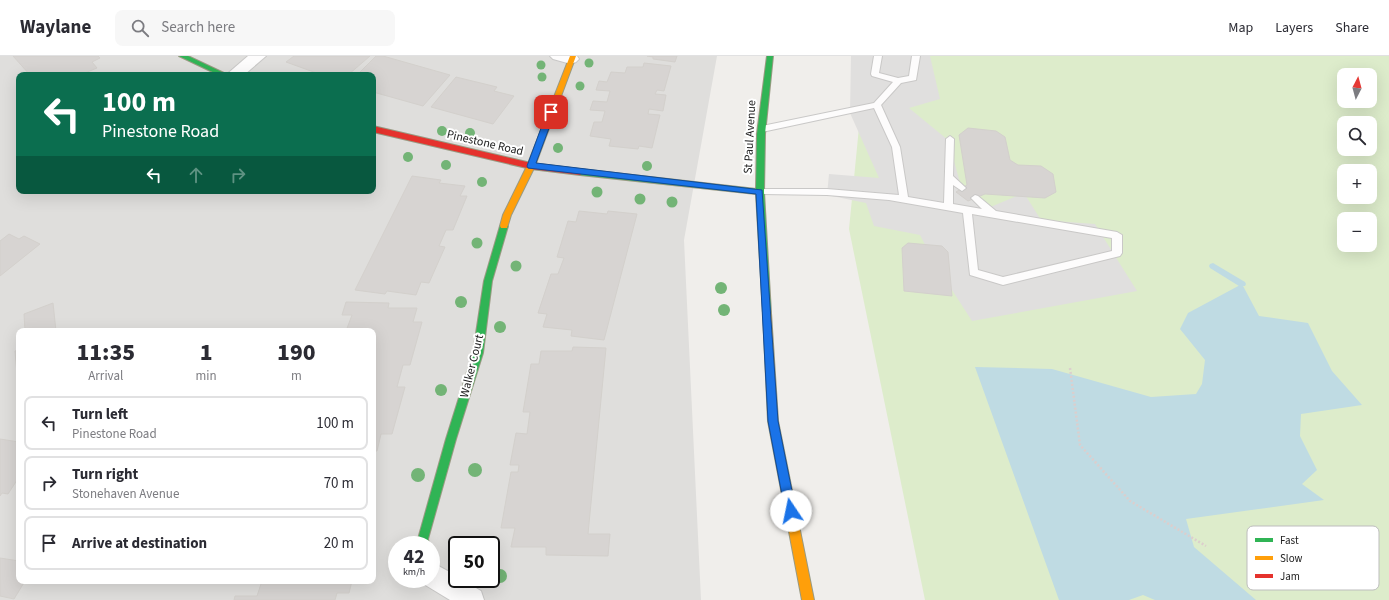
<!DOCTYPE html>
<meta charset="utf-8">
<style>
:root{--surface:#fff;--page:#f7f7f7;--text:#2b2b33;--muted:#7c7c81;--line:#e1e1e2}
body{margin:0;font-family:"Source Sans 3",sans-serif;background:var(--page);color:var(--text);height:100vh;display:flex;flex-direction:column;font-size:15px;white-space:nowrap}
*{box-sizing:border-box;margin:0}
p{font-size:13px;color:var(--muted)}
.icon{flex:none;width:22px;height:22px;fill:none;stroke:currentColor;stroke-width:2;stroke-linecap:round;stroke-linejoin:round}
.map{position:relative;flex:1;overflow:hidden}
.details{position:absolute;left:16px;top:272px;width:360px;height:256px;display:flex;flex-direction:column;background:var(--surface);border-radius:8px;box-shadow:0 4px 16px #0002}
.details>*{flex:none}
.hud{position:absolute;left:16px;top:16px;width:360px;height:122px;border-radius:8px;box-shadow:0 4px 16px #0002;background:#0b6e4f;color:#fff;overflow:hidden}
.needle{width:26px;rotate:6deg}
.fabs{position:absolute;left:1337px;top:12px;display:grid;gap:8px}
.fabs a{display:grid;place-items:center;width:40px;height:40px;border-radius:8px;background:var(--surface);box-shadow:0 4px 16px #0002;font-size:20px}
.speed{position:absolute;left:388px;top:480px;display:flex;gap:8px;font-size:20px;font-weight:700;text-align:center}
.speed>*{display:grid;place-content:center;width:52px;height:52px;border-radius:50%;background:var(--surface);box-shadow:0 4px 16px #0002;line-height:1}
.speed small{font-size:10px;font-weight:400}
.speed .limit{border:2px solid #111;border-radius:6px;background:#fff;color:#111}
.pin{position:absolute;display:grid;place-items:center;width:34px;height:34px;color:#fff;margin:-17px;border-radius:8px;box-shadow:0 2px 6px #0006}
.me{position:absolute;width:44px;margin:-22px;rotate:349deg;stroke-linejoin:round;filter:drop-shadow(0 0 3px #0008)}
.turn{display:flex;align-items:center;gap:14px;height:84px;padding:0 20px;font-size:18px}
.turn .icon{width:52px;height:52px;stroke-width:2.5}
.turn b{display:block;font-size:28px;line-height:34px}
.lanes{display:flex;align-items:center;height:38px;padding:0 20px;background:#0003;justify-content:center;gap:20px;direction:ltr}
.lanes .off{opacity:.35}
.eta{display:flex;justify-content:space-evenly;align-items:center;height:68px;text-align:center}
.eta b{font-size:24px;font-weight:800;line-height:28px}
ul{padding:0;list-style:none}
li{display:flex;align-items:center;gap:12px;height:54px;margin:0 8px 6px;padding:0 12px;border:2px solid var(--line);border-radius:8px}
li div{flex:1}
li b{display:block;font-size:15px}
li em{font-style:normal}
header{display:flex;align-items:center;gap:24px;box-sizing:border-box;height:56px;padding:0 20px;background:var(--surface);border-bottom:1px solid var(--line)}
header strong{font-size:19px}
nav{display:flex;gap:22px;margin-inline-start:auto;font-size:14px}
.search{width:280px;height:36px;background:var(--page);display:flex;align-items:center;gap:10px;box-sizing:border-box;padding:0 14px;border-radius:8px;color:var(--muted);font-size:15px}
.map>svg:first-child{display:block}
.residential{fill:#dfdedc;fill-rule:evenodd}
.grass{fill:#ddeccb;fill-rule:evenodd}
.parking{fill:#e0dfde}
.water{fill:#bfdbe3}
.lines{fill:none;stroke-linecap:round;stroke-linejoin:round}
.stream{fill:#bfdbe3;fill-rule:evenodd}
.building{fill:#d7d4d2;stroke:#d3d0cc}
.lane-casing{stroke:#c9c8c7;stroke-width:2}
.street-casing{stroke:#c9c8c7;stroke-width:2}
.fast-casing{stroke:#999a82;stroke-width:2}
.slow-casing{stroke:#999a82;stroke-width:2}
.jam-casing{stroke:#999a82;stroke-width:2}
.path{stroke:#dccecd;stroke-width:2.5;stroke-dasharray:2 2;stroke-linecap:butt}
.lane{fill:#fdfcfc;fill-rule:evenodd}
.street{fill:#fdfcfc;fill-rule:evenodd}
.fast{fill:#30b455;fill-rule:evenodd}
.slow{fill:#ff9f0a;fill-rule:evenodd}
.jam{fill:#e5322d;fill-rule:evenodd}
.tree{fill:#73b476}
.route{fill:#1a73e8;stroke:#114b97}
.labels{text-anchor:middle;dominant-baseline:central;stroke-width:4;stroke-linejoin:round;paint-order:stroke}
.street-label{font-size:12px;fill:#222;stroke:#fff}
.key{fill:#fff;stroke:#bdbdbd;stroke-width:1}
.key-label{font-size:11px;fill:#222}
</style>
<header>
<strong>Waylane</strong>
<div class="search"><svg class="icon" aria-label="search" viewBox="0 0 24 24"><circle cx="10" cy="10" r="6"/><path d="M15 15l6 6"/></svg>Search here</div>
<nav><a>Map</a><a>Layers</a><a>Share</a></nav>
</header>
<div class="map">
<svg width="1389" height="544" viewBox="0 0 1389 544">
<rect width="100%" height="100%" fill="#f0eeeb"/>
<path class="residential" d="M 0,0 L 717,0 L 684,184 L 701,544 L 0,544 ZM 19,19 L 373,19 L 373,135 L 19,135 ZM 19,275 L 373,275 L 373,525 L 19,525 ZM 397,489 L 431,489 L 431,523 L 397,523 ZM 457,489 L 491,489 L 491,523 L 457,523 Z"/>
<path class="grass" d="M 866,0 L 1389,0 L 1389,544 L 925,544 L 849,173 ZM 1344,19 L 1370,19 L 1370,45 L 1344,45 ZM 1344,67 L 1370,67 L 1370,93 L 1344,93 ZM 1344,115 L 1370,115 L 1370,141 L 1344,141 ZM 1344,163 L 1370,163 L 1370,189 L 1344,189 Z"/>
<path class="parking" d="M 851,0 L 930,0 L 940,43 L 909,52 L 948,84 L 961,130 L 988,152 L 1024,137 L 1041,164 L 1095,168 L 1137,235 L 972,265 L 934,206 L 920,179 L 874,170 L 866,147 L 827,139 L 829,118 L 879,122 L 850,57 Z"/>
<path class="water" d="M 1242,228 L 1259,260 L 1308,267 L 1332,315 L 1362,349 L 1301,358 L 1300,380 L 1317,414 L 1302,428 L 1324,444 L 1186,463 L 1194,491 L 1256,544 L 1155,544 L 1143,539 L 1129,544 L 1059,544 L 975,311 L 1052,313 L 1151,341 L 1196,338 L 1202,328 L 1205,304 L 1180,273 L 1188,257 Z"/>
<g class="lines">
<path class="stream" d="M 1213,207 L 1245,226 L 1246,228 L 1245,230 L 1239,230 L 1210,212 L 1209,210 L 1210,208 Z"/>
</g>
<g class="building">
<path d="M 13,0 L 98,0 L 100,2 L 92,6 L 97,12 L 80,19 L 30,19 Z"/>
<path d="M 294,0 L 370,0 L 348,19 L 322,19 L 286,6 Z"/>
<path d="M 376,0 L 383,0 L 450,19 L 423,50 L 373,36 L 373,19 L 357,19 Z"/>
<path d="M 647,0 L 677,0 L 675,6 L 653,3 L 653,1 Z"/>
<path d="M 644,7 L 671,10 L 664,35 L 657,34 L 655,38 L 666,39 L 663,55 L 649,53 L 648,58 L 660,59 L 652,92 L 639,90 L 638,93 L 609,90 L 611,83 L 590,80 L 594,66 L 602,66 L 605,55 L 590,54 L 593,45 L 607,46 L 610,35 L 596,34 L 599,25 L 607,26 L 611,16 L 625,17 L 627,11 L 643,11 Z"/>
<path d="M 456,21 L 497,31 L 494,35 L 514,40 L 493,68 L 431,51 Z"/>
<path d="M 968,72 L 996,75 L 1005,81 L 1010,104 L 1018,109 L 1041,110 L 1053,118 L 1056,136 L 1045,142 L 985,138 L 968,145 L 956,136 L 967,129 L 959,79 Z"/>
<path d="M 412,120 L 441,124 L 439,127 L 465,130 L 460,140 L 467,140 L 453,174 L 446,174 L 439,190 L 445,191 L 429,227 L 421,226 L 416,239 L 387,235 L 385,238 L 355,234 Z"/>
<path d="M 579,155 L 607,158 L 608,155 L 637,158 L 604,284 L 571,280 L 572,274 L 543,271 L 547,258 L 538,257 L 551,218 L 558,218 L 564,202 L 557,201 L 568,165 L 576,166 Z"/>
<path d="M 9,178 L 19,183 L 24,180 L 40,188 L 0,220 L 0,185 Z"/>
<path d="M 908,187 L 942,190 L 948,196 L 952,240 L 904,235 L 902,192 Z"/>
<path d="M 346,246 L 389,247 L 388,252 L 417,252 L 413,266 L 422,266 L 410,309 L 403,309 L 397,331 L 405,331 L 392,378 L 381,378 L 377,395 L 373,395 L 373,275 L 346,275 L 352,259 L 342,259 Z"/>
<path d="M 53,247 L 56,275 L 25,275 L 24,258 Z"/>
<path d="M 573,291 L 606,292 L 588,478 L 610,478 L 608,500 L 546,499 L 546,491 L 511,491 L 515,472 L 501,472 L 511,416 L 518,416 L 519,409 L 510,409 L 516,377 L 527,378 L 530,356 L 523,356 L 531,308 L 539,308 L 541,295 L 572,295 Z"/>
<path d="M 19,294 L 19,340 L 15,295 Z"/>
<path d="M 0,383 L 19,386 L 19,421 L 8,438 L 2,437 L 0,440 Z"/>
<path d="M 0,502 L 19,505 L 19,525 L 25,525 L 14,543 L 0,540 Z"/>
<path d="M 262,525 L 352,525 L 349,537 L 337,537 L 335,544 L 234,544 L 235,540 L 257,540 Z"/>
</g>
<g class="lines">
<g class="lane-casing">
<path id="lane" d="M 874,0 L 882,0 L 879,17 L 898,22 L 909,20 L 912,0 L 920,0 L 916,24 L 901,27 L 881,49 L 900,91 L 908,141 L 944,147 L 946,83 L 950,80 L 954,83 L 953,120 L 966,132 L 962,135 L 953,129 L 953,148 L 982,153 L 971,142 L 975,139 L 978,140 L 996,155 L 1117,176 L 1122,179 L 1122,197 L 1120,200 L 1003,229 L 970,219 L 963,157 L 889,144 L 827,139 L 757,138 L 756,136 L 760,133 L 827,133 L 899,139 L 892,91 L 874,52 L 762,76 L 758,73 L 762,70 L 874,47 L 893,26 L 872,20 L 871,18 ZM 972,158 L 1112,182 L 1112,195 L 1003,221 L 978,214 Z"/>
</g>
<g class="street-casing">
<g id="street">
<path d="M 248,0 L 266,0 L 244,19 L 226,19 Z"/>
<path d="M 550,0 L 577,0 L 579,3 L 576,6 L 571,8 L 553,3 Z"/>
<path d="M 431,506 L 457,520 L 457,523 L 461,523 L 481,535 L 484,544 L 450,544 L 422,527 L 421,523 L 431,523 Z"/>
</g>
</g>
<g class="fast-casing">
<g id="fast">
<path d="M 179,0 L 188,0 L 228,19 L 219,19 Z"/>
<path d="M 767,0 L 773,0 L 765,78 L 764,136 L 771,257 L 770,260 L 764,260 L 763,257 L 756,138 L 580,119 L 576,116 L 580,113 L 756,133 L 757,78 Z"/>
<path d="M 504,167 L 508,170 L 492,225 L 483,297 L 456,383 L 428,483 L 429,489 L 419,489 L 418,483 L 446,383 L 473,297 L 484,225 L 500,170 Z"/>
</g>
</g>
<g class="slow-casing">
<g id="slow">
<path d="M 570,0 L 576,0 L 535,110 L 511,159 L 507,172 L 501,172 L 500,170 L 503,159 L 527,110 Z"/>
<path d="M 767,253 L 770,254 L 771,257 L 778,365 L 814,544 L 802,544 L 768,365 L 763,257 L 764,254 Z"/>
</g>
</g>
<g class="jam-casing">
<path id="jam" d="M 373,70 L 531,107 L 580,113 L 584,116 L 580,119 L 531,113 L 373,76 Z"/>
</g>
<path class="path" d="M 1070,312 L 1080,389 L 1130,445 L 1206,490"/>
<use href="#lane" class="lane"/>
<use href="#street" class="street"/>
<use href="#fast" class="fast"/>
<use href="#slow" class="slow"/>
<use href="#jam" class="jam"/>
</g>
<g class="tree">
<circle cx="589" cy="7" r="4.5"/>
<circle cx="541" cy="9" r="4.5"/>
<circle cx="542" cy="21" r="4.5"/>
<circle cx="580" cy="30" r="4.5"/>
<circle cx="442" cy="75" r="5"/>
<circle cx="470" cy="77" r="5"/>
<circle cx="558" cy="92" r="5"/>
<circle cx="408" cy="101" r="5"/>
<circle cx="446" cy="109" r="5"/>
<circle cx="647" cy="110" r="5"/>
<circle cx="482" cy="126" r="5"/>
<circle cx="597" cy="136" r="5.5"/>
<circle cx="640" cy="143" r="5.5"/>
<circle cx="672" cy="146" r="5.5"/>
<circle cx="477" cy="187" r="5.5"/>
<circle cx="516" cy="210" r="5.5"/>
<circle cx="721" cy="232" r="6"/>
<circle cx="461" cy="246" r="6"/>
<circle cx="724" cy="254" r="6"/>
<circle cx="500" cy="271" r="6"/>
<circle cx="441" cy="334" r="6"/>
<circle cx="475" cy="414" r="7"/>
<circle cx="418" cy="419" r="7"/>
<circle cx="500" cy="520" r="7"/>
</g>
<path class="route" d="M 551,54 L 555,56 L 536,107 L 762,134 L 778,365 L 796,455 L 794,458 L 791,460 L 787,458 L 785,455 L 768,365 L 756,138 L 528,112 L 527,110 L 547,56 Z"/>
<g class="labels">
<g class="street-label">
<text transform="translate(750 81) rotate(-87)">St Paul Avenue</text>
<text transform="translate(485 87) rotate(13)">Pinestone Road</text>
<text transform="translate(472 310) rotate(-76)">Walker Court</text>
</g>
</g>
<rect x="1247" y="470" width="132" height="64" rx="6" class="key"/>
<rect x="1255" y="482" width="18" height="4" fill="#30b455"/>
<rect x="1255" y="500" width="18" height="4" fill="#ff9f0a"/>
<rect x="1255" y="518" width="18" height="4" fill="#e5322d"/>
<g class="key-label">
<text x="1280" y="488">Fast</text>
<text x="1280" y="506">Slow</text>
<text x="1280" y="524">Jam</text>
</g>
</svg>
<div class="fabs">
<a><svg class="needle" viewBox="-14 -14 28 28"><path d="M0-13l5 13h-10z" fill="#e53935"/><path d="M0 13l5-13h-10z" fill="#7c7c81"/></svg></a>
<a><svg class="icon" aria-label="search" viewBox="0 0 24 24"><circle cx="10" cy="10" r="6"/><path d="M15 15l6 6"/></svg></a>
<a>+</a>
<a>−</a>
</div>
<div class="speed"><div>42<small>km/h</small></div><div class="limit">50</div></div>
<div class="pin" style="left:551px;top:56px;background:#d93025"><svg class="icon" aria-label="arrive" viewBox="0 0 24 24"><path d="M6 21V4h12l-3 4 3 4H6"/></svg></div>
<svg class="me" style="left:791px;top:455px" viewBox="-20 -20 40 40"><circle r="19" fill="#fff"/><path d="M0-13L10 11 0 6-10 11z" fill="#1a73e8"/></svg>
<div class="hud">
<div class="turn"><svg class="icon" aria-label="left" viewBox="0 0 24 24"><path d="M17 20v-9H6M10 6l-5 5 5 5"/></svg><div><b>100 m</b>Pinestone Road</div></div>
<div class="lanes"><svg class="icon" aria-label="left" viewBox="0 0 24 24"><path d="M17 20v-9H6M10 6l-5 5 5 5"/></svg><svg class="icon off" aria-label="ahead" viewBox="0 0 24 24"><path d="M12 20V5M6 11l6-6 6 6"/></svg><svg class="icon off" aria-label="right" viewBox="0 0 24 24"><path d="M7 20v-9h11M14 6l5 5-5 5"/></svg></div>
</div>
<section class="details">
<div class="eta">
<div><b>11:35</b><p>Arrival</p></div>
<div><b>1</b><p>min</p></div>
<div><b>190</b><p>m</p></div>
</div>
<ul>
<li><svg class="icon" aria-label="left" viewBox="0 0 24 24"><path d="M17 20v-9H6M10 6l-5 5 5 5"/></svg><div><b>Turn left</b><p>Pinestone Road</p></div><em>100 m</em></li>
<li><svg class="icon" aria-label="right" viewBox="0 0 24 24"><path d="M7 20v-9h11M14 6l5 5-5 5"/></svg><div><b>Turn right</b><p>Stonehaven Avenue</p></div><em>70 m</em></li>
<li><svg class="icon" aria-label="arrive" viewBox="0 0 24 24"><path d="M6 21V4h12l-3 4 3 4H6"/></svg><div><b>Arrive at destination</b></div><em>20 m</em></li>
</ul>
</section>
</div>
